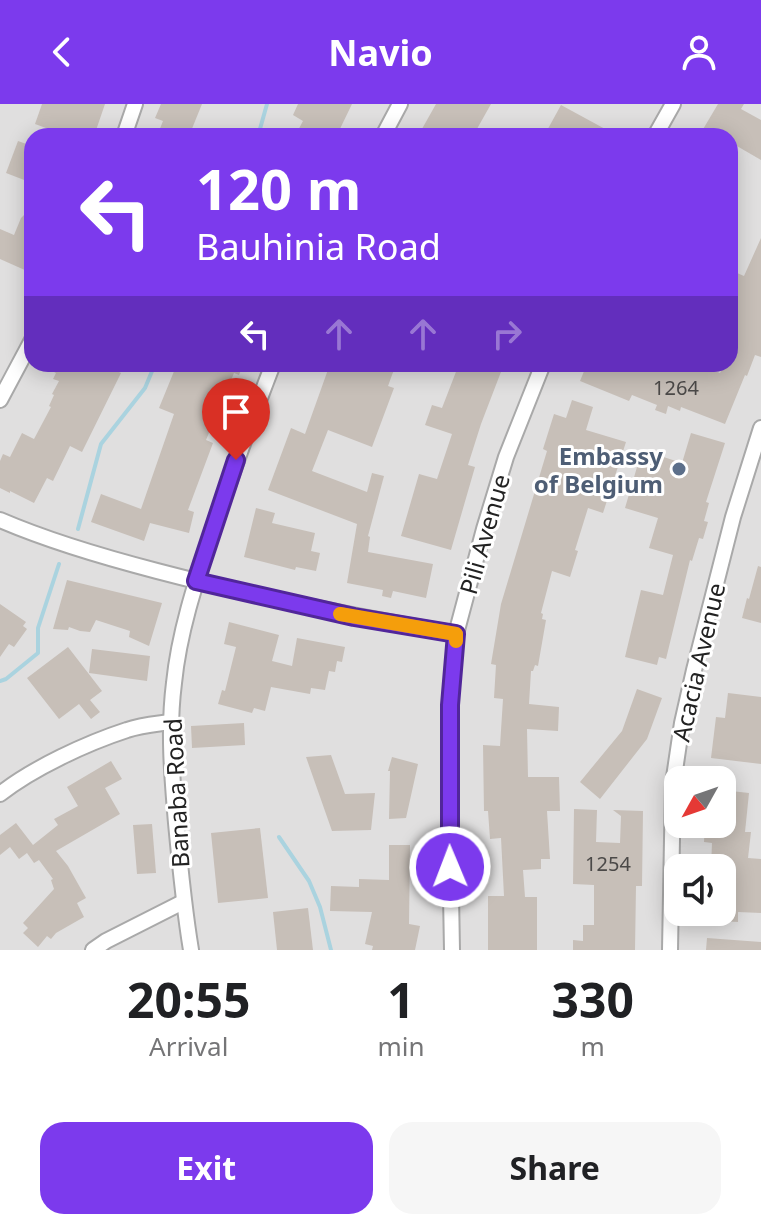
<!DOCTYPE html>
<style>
:root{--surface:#fff;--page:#f6f6f6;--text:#202124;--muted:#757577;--accent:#7c3aed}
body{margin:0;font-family:"Noto Sans",sans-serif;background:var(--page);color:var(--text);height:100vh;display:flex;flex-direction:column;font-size:30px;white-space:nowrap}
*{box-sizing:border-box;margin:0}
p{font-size:26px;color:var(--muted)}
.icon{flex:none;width:44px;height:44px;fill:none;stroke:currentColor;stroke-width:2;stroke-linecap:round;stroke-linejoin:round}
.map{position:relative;height:846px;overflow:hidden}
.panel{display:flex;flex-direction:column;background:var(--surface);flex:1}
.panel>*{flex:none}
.hud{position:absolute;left:24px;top:24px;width:714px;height:244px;border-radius:24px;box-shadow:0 4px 20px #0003;background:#7c3aed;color:#fff;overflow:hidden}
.needle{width:52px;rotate:230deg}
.controls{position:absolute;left:664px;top:662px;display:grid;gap:16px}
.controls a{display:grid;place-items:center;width:72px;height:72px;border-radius:16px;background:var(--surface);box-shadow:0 4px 20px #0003;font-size:40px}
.pin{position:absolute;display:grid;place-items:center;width:68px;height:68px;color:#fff;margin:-82px -34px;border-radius:50% 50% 50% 0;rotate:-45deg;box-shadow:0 0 8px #0007}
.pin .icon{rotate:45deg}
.me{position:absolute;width:88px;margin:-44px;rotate:359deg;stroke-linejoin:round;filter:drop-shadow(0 0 6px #0008)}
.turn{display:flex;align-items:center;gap:28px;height:168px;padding:0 40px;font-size:36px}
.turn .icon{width:104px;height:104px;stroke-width:2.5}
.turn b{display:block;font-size:56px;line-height:68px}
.lanes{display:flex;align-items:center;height:76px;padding:0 40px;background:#0003;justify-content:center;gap:40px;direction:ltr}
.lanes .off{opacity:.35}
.eta{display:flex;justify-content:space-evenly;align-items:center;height:136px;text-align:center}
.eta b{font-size:48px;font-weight:700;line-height:56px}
.action{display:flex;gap:16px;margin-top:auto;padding:16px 40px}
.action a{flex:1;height:92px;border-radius:24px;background:var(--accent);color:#fff;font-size:32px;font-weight:700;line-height:92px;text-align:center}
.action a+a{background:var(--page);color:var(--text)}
header{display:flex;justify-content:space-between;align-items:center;height:104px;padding:0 40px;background:var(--accent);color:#fff;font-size:36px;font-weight:700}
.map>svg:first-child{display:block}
.residential{fill:#e0dfdf;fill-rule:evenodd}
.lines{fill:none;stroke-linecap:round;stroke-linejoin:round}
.stream{stroke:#aad3df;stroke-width:4}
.building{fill:#c7bfb8}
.street-casing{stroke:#a9a9a9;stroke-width:18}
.street{stroke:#fff;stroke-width:14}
.route-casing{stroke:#51269a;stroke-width:20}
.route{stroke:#7c3aed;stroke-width:14}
.slow{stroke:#f59e0b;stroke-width:14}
.service-dot{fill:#5c6f8a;stroke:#fff;stroke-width:3}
.labels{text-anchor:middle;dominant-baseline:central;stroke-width:6;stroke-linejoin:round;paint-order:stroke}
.number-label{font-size:20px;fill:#4b4948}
.service-label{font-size:24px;font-weight:bold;fill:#4e5e75;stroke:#fff;text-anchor:end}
.street-label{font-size:24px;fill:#222;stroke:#fff}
</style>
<header><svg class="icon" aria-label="back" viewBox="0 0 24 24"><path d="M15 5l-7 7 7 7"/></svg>Navio<svg class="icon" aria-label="person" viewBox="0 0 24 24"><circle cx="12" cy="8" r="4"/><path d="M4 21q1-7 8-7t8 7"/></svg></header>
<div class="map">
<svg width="761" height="846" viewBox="0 0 761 846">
<rect width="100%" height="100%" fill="#f2efe9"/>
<path class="residential" d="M 0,0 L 761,0 L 761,846 L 0,846 ZM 32,32 L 730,32 L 730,260 L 32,260 ZM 678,676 L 722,676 L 722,720 L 678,720 ZM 678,764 L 722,764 L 722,808 L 678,808 Z"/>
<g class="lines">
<g class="stream">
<path d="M 258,32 L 267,0"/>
<path d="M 78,425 L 101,340 L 145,284 L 155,260"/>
<path d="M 0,577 L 6,575 L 38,549 L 38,524 L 59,460"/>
<path d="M 279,733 L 309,777 L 320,803 L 331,846"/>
</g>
</g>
<g class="building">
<path d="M 42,0 L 105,0 L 94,32 L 68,32 L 35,20 Z"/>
<path d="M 161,0 L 202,0 L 189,32 L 157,32 L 163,17 L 155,14 Z"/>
<path d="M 298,0 L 352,0 L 337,31 L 331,28 L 329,32 L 295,32 L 303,17 L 293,11 Z"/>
<path d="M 436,0 L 491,0 L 473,32 L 418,32 Z"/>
<path d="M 718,0 L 744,0 L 741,5 L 761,16 L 761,56 L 730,38 L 730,32 L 699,32 Z"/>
<path d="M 561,1 L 618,32 L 544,32 Z"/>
<path d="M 18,37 L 32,42 L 32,79 L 6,69 Z"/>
<path d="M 32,103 L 32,132 L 26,147 L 32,150 L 32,155 L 27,167 L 0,155 L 0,125 L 14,131 L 21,114 Z"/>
<path d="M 761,134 L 761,253 L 755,251 L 747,272 L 745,271 L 725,320 L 681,303 L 680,307 L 668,302 L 666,310 L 655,306 L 657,301 L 632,291 L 629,297 L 580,277 L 587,260 L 607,260 L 628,268 L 631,260 L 686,260 L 703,267 L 705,263 L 720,269 L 724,260 L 730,260 L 730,166 L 744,172 Z"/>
<path d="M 38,260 L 103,260 L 121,269 L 82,348 L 70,342 L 53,377 L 47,374 L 34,399 L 10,387 L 10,389 L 0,384 L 0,357 L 3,350 L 10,353 L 22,329 L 34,335 L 51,303 L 49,302 L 54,291 L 52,290 L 59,277 L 53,275 L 56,269 Z"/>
<path d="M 177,260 L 243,260 L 239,271 L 234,269 L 206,336 L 213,339 L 188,406 L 194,408 L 189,429 L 150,419 L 144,437 L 91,418 L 101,390 L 141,405 L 174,310 L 159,304 Z"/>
<path d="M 330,260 L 396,260 L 388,282 L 394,284 L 372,343 L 328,326 L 312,367 L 367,388 L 372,369 L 384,372 L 368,432 L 370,433 L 368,448 L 433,460 L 426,494 L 393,487 L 391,494 L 382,492 L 383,486 L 347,479 L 357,420 L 268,386 L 291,324 L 305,330 Z"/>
<path d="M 459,260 L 504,260 L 481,320 L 468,361 L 475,363 L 451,446 L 401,432 L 419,370 L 437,375 L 452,330 L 425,321 L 432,301 L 442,304 Z"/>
<path d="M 572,296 L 593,303 L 586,326 L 626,338 L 603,409 L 588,404 L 575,446 L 578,447 L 570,473 L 552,467 L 541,509 L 543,510 L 542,515 L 546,516 L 538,562 L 535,561 L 533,567 L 531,567 L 529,600 L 559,603 L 558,627 L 527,625 L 528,673 L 559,673 L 560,707 L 547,707 L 550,755 L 541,755 L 541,765 L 523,766 L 525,793 L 537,793 L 537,846 L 488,846 L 488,792 L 504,792 L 501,734 L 490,735 L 488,707 L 484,707 L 483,641 L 500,642 L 503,595 L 494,594 L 496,561 L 491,560 L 501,500 L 547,347 L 543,345 L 554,310 L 566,314 Z"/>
<path d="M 691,329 L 725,339 L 706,398 L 709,399 L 704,417 L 708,418 L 703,435 L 699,434 L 692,457 L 690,456 L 666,555 L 659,553 L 657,561 L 625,553 L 641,486 L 663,491 L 673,451 L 649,444 L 658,414 L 625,404 L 642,346 L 682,359 Z"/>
<path d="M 256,404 L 275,409 L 272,419 L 315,429 L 311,447 L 320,449 L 316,467 L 296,463 L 295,466 L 244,453 Z"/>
<path d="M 758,462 L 761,463 L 761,519 L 742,514 L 747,494 L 749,495 Z"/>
<path d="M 67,476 L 162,499 L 149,542 L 129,533 L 130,527 L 96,516 L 90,528 L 80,527 L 69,523 L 68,526 L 53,525 Z"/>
<path d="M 0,500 L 26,518 L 23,522 L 27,525 L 14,543 L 9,540 L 0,553 Z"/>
<path d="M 229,518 L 279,531 L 272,557 L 292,562 L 297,534 L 345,543 L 342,558 L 337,557 L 335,568 L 329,567 L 325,586 L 311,584 L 310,590 L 271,583 L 265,607 L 254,604 L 252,609 L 218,600 L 222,586 L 225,587 L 236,543 L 224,540 Z"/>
<path d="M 68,543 L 102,587 L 90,596 L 100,608 L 91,615 L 79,600 L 59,615 L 27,574 Z"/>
<path d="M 92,545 L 150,552 L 147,577 L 89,569 Z"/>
<path d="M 637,585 L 662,594 L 647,635 L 600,695 L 580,678 L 622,627 Z"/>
<path d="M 728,589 L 761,593 L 761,660 L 711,654 L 716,613 L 725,614 Z"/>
<path d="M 244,619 L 245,641 L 192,644 L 191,622 Z"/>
<path d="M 331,651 L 345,690 L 375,689 L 371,726 L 332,727 L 306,653 Z"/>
<path d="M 392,653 L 418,660 L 406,714 L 389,715 L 390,667 L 388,667 Z"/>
<path d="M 111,657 L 122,675 L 105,684 L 120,710 L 56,747 L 68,762 L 86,794 L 77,799 L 84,813 L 56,829 L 51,835 L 47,832 L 38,843 L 23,829 L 28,824 L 23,819 L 54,785 L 51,776 L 53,775 L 39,756 L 34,759 L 27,749 L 19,755 L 10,743 L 0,751 L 0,731 L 16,719 L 33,741 L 58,721 L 54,715 L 78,702 L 67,683 Z"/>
<path d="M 722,686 L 749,689 L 745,728 L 751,728 L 748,754 L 761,755 L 761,809 L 738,808 L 738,818 L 701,816 L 701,808 L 722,808 L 722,764 L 711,764 L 712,739 L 704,738 L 705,720 L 722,720 Z"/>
<path d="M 574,705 L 597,706 L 596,738 L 620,739 L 621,712 L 613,706 L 643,707 L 642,782 L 636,782 L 635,846 L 573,846 L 573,836 L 583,837 L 583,821 L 594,821 L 594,781 L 573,780 Z"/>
<path d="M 152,720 L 156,769 L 137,770 L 133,721 Z"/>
<path d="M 260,724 L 268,794 L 218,799 L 211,729 Z"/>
<path d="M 389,741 L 410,741 L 409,820 L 420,822 L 415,846 L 372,846 L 373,842 L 365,840 L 372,808 L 330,807 L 331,782 L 359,783 L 359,775 L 389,776 Z"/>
<path d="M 308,804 L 313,846 L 277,846 L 273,808 Z"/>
<path d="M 707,834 L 761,838 L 761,846 L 706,846 Z"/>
</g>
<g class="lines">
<g class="street-casing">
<g id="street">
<path d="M 124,32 L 135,0"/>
<path d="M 383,32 L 400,0"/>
<path d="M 655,32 L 673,0"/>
<path d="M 0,296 L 32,236"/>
<path d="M 0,416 C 51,438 103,453 157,467 C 256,493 355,513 456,530"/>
<path d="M 0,690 C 33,664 87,639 127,626 C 141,621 156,620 170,618"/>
<path d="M 93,846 L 106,837 L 183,798"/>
<path d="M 191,846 C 184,804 180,762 176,719 C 172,672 168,626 174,579 C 179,529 195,480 211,432 C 230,374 251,317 273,260"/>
<path d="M 452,846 L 449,680 L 450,601 L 456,530 L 484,425 L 506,353 L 543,260"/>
<path d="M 670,846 L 673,680 L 682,619 L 694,566 L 733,413 L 761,324"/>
</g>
</g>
<use href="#street" class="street"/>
</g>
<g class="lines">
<g class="route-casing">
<path id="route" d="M 236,356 L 196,477 L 354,513 L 456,530 L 450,601 L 450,763"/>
</g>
<use href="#route" class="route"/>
<path class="slow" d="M 340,510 L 456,530 L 456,537"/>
</g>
<circle class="service-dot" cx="679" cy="365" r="8"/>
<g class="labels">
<g class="number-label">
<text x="676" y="283">1264</text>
<text x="608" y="759">1254</text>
</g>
<g class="service-label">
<text x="663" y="351">Embassy<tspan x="663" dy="28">of Belgium</tspan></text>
</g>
<g class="street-label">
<text transform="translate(484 430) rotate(-74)">Pili Avenue</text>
<text transform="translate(698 558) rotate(-77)">Acacia Avenue</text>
<text transform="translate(176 689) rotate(-93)">Banaba Road</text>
</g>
</g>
</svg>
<div class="controls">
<a><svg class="needle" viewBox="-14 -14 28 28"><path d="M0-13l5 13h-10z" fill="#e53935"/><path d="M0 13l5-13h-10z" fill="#757577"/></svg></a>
<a><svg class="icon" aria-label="sound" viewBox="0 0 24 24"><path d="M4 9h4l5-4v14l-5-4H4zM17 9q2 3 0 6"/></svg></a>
</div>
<div class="pin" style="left:236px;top:356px;background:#d93025"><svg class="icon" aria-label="arrive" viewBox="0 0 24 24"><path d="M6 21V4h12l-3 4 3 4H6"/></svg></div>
<svg class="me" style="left:450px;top:763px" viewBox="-20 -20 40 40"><circle r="17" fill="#7c3aed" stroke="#fff" stroke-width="3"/><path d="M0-11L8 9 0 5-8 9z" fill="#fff"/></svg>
<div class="hud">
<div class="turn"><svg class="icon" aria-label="left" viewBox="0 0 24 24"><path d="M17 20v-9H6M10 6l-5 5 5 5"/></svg><div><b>120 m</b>Bauhinia Road</div></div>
<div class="lanes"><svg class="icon" aria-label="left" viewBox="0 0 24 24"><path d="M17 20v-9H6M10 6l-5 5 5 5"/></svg><svg class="icon off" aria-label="ahead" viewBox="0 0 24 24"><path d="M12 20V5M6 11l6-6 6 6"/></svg><svg class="icon off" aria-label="ahead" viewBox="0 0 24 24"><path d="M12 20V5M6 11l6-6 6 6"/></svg><svg class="icon off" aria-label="right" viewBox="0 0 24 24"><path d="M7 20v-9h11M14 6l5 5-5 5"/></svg></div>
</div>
</div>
<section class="panel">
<div class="eta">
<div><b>20:55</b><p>Arrival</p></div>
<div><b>1</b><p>min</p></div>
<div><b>330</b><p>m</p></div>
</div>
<div class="action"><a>Exit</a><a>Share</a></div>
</section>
